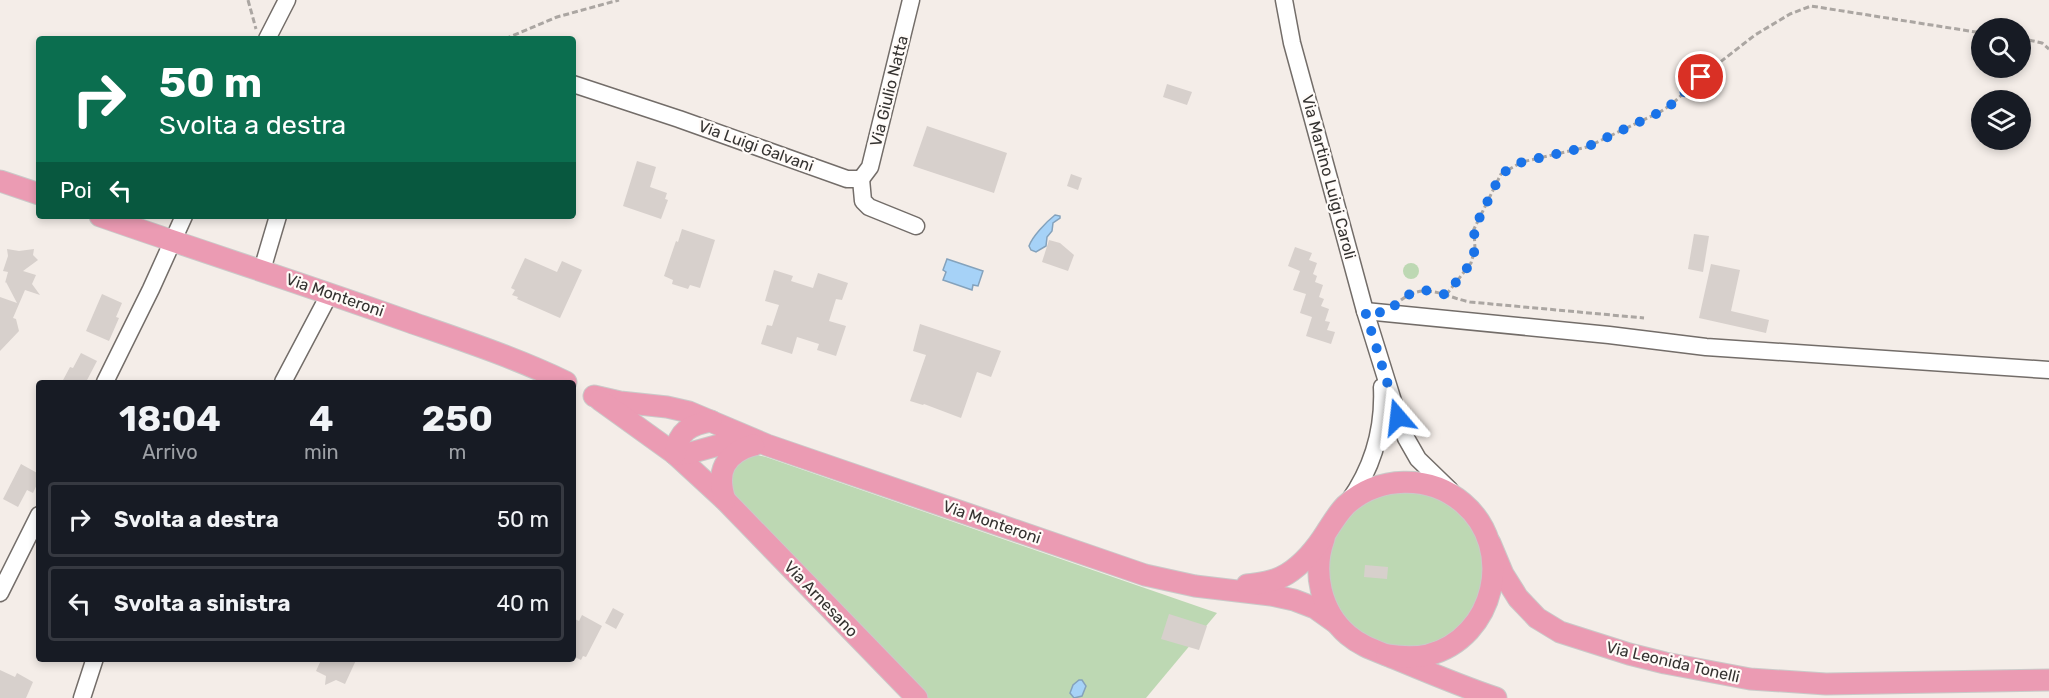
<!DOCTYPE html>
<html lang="it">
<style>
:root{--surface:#171b24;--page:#20242c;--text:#f1f3f6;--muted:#9ea1a6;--line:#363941}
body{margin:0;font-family:Rubik,sans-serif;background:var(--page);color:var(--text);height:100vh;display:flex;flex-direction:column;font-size:22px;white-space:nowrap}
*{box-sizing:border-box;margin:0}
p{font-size:20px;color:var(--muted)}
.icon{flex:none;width:33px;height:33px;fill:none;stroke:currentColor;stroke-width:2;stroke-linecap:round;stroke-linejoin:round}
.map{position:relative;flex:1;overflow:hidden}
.details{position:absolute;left:36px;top:380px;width:540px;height:282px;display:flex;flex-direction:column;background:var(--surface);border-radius:6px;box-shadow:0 3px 9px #0003}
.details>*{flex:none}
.banner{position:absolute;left:36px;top:36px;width:540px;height:183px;border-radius:6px;box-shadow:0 3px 9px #0003;background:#0b6e4f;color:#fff;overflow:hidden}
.controls{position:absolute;left:1971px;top:18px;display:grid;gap:12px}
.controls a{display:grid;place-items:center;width:60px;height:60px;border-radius:50%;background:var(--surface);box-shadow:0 3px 9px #0003;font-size:30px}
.pin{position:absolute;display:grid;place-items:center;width:51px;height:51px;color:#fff;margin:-26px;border:3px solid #fff;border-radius:50%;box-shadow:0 2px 6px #0007}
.me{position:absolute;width:66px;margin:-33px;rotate:343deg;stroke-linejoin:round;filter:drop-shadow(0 0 4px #0008)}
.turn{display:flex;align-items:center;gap:21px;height:126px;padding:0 24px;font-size:27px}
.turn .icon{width:78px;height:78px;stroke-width:2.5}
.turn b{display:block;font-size:42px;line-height:51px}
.then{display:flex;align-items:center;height:57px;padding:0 24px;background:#0003;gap:12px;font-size:22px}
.eta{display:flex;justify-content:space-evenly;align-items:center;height:102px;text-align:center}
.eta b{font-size:36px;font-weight:700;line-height:42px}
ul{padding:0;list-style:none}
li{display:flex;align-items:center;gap:18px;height:75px;margin:0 12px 9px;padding:0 12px;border:3px solid var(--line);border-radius:6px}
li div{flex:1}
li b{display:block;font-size:22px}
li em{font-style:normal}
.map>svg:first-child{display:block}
.green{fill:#bdd8b3}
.water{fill:#a6d2f7;stroke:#84a2bc;stroke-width:1.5}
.building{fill:#d7d0cc}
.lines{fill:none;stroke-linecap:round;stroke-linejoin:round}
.minor-casing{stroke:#736d69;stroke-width:19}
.major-casing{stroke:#cacac9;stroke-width:23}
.path{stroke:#aba6a2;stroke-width:3;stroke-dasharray:6 3;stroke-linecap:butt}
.minor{stroke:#fff;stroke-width:16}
.major{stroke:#eb9bb3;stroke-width:21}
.route{stroke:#1a73e8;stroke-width:10;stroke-dasharray:0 18}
.labels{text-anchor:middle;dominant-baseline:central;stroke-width:4.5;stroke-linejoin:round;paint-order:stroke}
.street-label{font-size:16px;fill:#353331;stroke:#fffbf8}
</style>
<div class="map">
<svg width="2049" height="698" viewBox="0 0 2049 698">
<rect width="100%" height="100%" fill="#f4ede8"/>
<g class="green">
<circle cx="1411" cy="271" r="8"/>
<path d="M 757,455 L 766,457 L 1217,613 L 1146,698 L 928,698 L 731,495 L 728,470 L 746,456 Z"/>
<circle cx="1406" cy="569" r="78"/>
</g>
<g class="water">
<path d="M 1055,215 L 1060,216 L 1060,218 L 1053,223 L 1052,231 L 1047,237 L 1046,246 L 1036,252 L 1031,250 L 1029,246 C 1032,237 1046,222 1055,215 Z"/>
<path d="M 947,259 L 983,271 L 978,286 L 973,285 L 972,290 L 943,280 L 946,272 L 943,270 Z"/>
<path d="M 1079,680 L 1082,680 L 1086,686 L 1082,696 L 1074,698 L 1070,693 L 1073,685 Z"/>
</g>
<g class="building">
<path d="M 1167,84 L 1192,92 L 1187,105 L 1163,97 Z"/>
<path d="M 927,126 L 1007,153 L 994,193 L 913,166 Z"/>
<path d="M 637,161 L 656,167 L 650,187 L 667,193 L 665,199 L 668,200 L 661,219 L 623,206 Z"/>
<path d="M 1071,174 L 1082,178 L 1078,190 L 1067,186 Z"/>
<path d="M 682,229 L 715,240 L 700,288 L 690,285 L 688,289 L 672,284 L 673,280 L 664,276 L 676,241 L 678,242 Z"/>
<path d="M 1694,234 L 1709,236 L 1703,272 L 1688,269 Z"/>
<path d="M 1049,240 L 1060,243 L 1074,255 L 1068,271 L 1042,262 Z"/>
<path d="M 1295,247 L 1312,253 L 1309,260 L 1317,263 L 1313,274 L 1317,276 L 1315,282 L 1323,285 L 1319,297 L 1324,299 L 1321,306 L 1329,309 L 1325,321 L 1330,322 L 1327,330 L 1335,332 L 1331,344 L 1306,336 L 1312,317 L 1300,313 L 1306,294 L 1293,290 L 1300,271 L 1288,266 Z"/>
<path d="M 7,249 L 19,251 L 34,249 L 33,255 L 38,260 L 23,271 L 36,275 L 32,284 L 40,295 L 25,290 L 13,318 L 16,319 L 19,331 L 0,351 L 0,297 L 17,303 L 6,282 L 5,283 L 8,272 L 3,271 L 8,256 Z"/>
<path d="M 525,258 L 557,272 L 562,261 L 582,270 L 560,318 L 517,299 L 518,297 L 512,295 L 515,290 L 511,288 Z"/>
<path d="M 1711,264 L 1740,270 L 1731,311 L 1769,320 L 1766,333 L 1699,318 Z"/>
<path d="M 774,270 L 793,276 L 791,281 L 813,288 L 818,273 L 848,283 L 842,300 L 836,299 L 829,321 L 846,326 L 836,356 L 817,350 L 819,344 L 797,337 L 792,354 L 761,344 L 767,325 L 772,326 L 779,305 L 765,301 Z"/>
<path d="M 102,294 L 122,303 L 116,317 L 119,318 L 109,341 L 86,331 Z"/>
<path d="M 920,324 L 1001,351 L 991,377 L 977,372 L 961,418 L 924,404 L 923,405 L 910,401 L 926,355 L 913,351 Z"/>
<path d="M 81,353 L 97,361 L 86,382 L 62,382 L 70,367 L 73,368 Z"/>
<path d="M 21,464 L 39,474 L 39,480 L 33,493 L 27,490 L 18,507 L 3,499 Z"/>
<path d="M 1365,565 L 1388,567 L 1387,579 L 1364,577 Z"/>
<path d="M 613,608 L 624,614 L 616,629 L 605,623 Z"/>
<path d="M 1169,614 L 1207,626 L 1199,650 L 1161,639 Z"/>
<path d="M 582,615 L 602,626 L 586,657 L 583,656 L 581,660 L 573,656 L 573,618 L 579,621 Z"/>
<path d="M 322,658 L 357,658 L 345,684 L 336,680 L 325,685 L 326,676 L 316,671 Z"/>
<path d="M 0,670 L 15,677 L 17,673 L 33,682 L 26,698 L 0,698 Z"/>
</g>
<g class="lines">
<g class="minor-casing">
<g id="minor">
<path d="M 1284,0 L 1292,43 L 1327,171 L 1365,311 L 1398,417 L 1406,438 L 1418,459 L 1450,490"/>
<path d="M 267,39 L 287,0"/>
<path d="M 573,84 L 679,119 L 847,179 L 861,179 L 863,201 L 869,207 L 916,226"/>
<path d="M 861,179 L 870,167 L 911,0"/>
<path d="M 262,270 L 278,216"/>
<path d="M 1365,311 L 1609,335 L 1706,347 L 2049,370"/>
<path d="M 105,382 L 151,289 L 184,216"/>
<path d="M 283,382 L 330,293"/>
<path d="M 1349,501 C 1373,467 1384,429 1382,387"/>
<path d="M 0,593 L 39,515"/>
<path d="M 82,698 L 95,658"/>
</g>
</g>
<g class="major-casing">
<g id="major">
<path d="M 0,181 L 39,194"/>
<path d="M 100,216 C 203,252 307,285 410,322 C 462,340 516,358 566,382"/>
<path d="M 594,396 L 620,402 L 667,407 L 689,412 L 767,445 L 1145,575 L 1195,586 L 1271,595 L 1294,600 L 1315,608 L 1336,623"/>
<path d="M 600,400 L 675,454 L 725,500 L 917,698"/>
<path d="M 675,454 L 690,453 L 719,445 L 754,445"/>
<path d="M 675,454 C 678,431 690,425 711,421"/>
<path d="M 725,500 C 716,472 724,454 753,445"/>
<path d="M 1324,539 C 1312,572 1321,612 1348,635 C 1361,646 1374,650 1389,656 C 1425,671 1460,686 1496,698"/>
<path d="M 1490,543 L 1503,574 L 1518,598 L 1537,618 L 1560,632 L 1629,654 L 1665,663 L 1750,679 L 1826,684 L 2049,680"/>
<path d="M 1247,585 C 1261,583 1274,582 1287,574 C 1303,564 1317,547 1327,531 C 1333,522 1338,513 1346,505 C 1378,476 1429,474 1463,503 C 1516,548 1495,638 1428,655 C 1414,658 1401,657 1387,655"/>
</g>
</g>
<g class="path">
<path d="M 248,0 L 256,29"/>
<path d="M 2020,38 L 2042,43 L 2049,49"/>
<path d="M 505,39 L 557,17 L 619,0"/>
<path d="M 1446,295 L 1471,263 L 1475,249 L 1474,229 L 1501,174 L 1522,162 L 1587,147 L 1660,112 L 1672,104 L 1701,77 L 1755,35 L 1790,14 L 1811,6 L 1982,33"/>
<path d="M 1401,300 C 1426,281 1444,297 1470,302 L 1644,318"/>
</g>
<use href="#minor" class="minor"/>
<use href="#major" class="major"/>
</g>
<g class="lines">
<path class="route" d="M 1398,417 L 1365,311 L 1387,313 C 1406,294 1418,284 1446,295 L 1471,263 L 1475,249 L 1474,229 L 1501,174 L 1522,162 L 1587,147 L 1660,112 L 1672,104 L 1701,77"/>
</g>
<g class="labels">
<g class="street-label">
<text transform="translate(889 91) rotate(-76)">Via Giulio Natta</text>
<text transform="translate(756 146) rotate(20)">Via Luigi Galvani</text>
<text transform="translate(1329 177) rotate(75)">Via Martino Luigi Caroli</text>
<text transform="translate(335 295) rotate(19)">Via Monteroni</text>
<text transform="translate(992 522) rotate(19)">Via Monteroni</text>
<text transform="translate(821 599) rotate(46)">Via Arnesano</text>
<text transform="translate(1673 662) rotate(13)">Via Leonida Tonelli</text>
</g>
</g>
</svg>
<div class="controls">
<a><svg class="icon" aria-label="search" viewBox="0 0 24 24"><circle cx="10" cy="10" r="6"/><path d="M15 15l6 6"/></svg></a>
<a><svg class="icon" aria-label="layers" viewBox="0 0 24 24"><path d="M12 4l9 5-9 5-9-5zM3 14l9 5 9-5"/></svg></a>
</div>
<div class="pin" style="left:1701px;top:77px;background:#d93025"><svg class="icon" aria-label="arrive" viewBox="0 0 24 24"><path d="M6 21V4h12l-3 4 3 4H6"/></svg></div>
<svg class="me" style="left:1398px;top:417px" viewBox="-20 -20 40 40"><path d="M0-17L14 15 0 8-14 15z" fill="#1a73e8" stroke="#fff" stroke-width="4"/></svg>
<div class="banner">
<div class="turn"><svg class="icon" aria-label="right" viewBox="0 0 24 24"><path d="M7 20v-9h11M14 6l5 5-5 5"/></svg><div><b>50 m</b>Svolta a destra</div></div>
<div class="then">Poi<svg class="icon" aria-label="left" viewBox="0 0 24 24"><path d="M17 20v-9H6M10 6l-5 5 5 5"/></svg></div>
</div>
<section class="details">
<div class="eta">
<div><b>18:04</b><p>Arrivo</p></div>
<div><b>4</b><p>min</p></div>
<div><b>250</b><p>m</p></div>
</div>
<ul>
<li><svg class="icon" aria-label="right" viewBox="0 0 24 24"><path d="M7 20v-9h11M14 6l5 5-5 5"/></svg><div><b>Svolta a destra</b></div><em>50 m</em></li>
<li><svg class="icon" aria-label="left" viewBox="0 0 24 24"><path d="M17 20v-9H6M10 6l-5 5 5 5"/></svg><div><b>Svolta a sinistra</b></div><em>40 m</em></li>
</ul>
</section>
</div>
